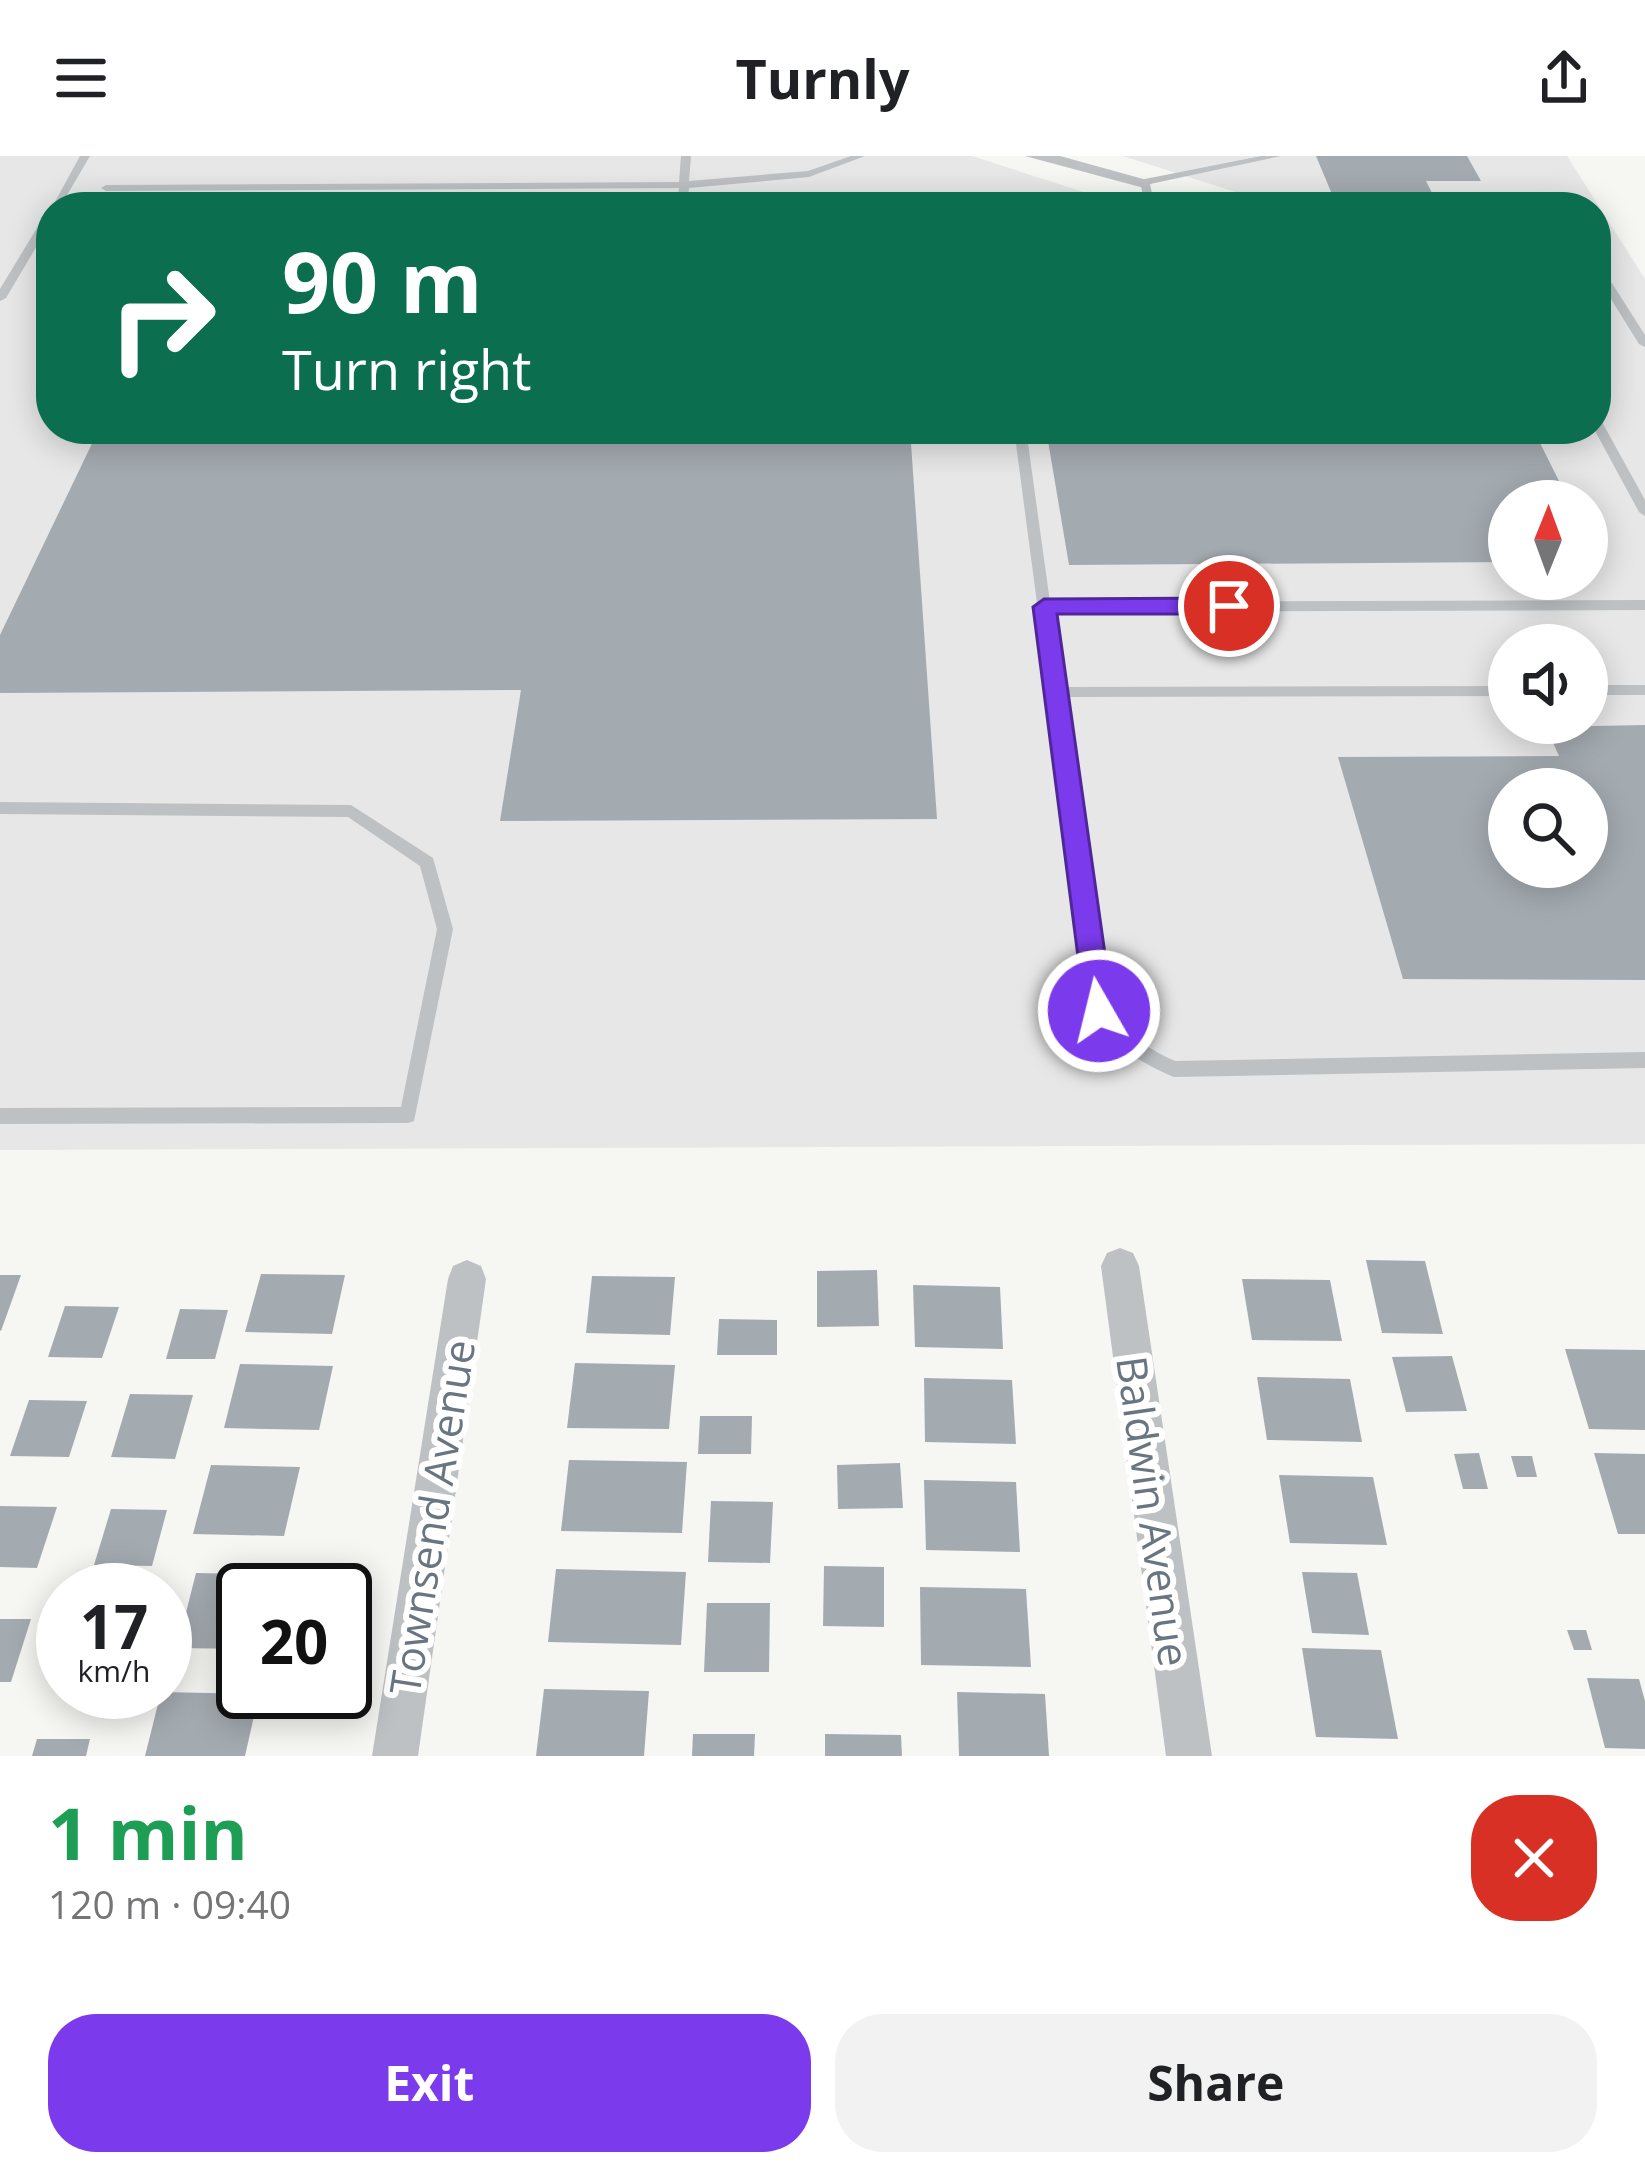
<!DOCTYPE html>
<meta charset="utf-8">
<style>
:root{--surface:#fff;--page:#f2f2f2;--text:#202124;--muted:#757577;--accent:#7c3aed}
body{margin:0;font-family:"Open Sans",sans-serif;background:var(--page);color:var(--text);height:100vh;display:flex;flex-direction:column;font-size:45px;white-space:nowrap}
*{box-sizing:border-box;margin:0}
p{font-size:39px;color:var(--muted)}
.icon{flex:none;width:66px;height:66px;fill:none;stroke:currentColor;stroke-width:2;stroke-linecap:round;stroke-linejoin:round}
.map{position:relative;height:1600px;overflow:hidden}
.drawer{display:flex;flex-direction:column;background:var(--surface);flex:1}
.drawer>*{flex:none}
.hud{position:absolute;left:36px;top:36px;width:1575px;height:252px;border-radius:48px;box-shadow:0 6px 30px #0003;background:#0b6e4f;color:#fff;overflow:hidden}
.needle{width:78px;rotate:1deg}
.tools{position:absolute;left:1488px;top:324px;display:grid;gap:24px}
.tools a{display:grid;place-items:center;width:120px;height:120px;border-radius:50%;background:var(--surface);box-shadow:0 6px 30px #0003;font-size:60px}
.speed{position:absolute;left:36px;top:1407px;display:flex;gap:24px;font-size:60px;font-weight:700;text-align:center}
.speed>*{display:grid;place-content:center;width:156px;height:156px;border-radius:50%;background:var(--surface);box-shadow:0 6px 30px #0003;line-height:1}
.speed small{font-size:30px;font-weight:400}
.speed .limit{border:6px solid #111;border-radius:18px;background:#fff;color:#111}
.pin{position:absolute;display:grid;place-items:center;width:102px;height:102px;color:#fff;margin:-51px;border:6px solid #fff;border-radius:50%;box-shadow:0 3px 12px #0007}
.me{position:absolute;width:132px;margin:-66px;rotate:352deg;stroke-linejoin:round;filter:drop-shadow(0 0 9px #0008)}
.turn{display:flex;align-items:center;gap:42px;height:252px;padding:0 48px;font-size:54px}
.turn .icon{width:156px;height:156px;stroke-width:2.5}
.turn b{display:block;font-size:84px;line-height:102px}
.round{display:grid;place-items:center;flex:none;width:126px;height:126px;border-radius:48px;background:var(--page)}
.head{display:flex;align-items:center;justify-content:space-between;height:204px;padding:0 48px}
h1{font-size:72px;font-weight:700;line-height:90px;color:#1e9e55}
.primary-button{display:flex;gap:24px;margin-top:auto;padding:24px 48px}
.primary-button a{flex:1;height:138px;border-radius:48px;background:var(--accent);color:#fff;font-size:48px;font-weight:700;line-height:138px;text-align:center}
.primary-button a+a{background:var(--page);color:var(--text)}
header{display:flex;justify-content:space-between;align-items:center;height:156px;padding:0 48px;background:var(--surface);font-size:54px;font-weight:700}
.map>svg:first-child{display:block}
.built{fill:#e6e7e6;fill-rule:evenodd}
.building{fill:#a4abb0;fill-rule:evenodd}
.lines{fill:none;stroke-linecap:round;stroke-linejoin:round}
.service{fill:#bdc1c4;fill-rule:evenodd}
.minor{fill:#bdc1c4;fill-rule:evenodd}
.route{fill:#7c3aed;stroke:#51269a;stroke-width:3}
.labels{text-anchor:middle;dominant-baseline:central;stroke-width:12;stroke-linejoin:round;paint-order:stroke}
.near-street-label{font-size:42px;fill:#697580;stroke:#fff}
</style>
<header><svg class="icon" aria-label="menu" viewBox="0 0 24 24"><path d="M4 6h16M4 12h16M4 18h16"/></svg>Turnly<svg class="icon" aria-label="share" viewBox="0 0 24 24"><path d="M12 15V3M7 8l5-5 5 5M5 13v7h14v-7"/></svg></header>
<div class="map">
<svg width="1645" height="1600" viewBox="0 0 1645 1600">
<rect width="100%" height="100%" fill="#f6f6f3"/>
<path class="built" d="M 0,0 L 972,0 L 1130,51 L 51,51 L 51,273 L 1596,273 L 1596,51 L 1282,51 L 1123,0 L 1567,0 L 1645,123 L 1645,988 L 0,994 ZM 1509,345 L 1587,345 L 1587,423 L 1509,423 ZM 1509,489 L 1587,489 L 1587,567 L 1509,567 ZM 1509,633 L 1587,633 L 1587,711 L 1509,711 Z"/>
<g class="building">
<path d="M 1316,0 L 1467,0 L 1481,25 L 1426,25 L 1435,43 L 1334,43 Z"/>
<path d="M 99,273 L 910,273 L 937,663 L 500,665 L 521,534 L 0,537 L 0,479 Z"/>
<path d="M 1046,273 L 1533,273 L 1569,345 L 1509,345 L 1509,406 L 1069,409 Z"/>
<path d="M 1645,569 L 1645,824 L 1403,823 L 1338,601 L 1559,600 L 1546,571 ZM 1509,633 L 1587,633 L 1587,711 L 1509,711 Z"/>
<path d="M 1366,1104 L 1425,1105 L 1443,1178 L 1382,1177 Z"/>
<path d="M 877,1114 L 879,1170 L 817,1171 L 817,1115 Z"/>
<path d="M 261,1118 L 345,1119 L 332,1178 L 245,1176 Z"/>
<path d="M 0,1119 L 21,1119 L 1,1175 L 0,1174 Z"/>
<path d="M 592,1120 L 675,1121 L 670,1179 L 586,1177 Z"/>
<path d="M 1242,1123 L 1330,1124 L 1342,1185 L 1252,1184 Z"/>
<path d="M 913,1129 L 1000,1131 L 1003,1193 L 915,1191 Z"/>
<path d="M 65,1150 L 119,1151 L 102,1202 L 48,1201 Z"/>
<path d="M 180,1153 L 228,1154 L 215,1203 L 166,1203 Z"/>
<path d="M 719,1163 L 777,1164 L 777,1199 L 717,1199 Z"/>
<path d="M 1565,1193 L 1645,1194 L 1645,1274 L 1589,1273 Z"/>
<path d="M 1452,1200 L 1467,1255 L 1406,1256 L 1392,1201 Z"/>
<path d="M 575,1207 L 675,1209 L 669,1273 L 567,1272 Z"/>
<path d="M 240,1208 L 333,1210 L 319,1274 L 224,1272 Z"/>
<path d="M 1257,1221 L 1350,1223 L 1362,1286 L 1267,1284 Z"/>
<path d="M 924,1222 L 1012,1224 L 1016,1288 L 925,1286 Z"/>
<path d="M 130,1238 L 193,1239 L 175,1303 L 111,1301 Z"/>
<path d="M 29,1244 L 87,1245 L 69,1301 L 10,1300 Z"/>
<path d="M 700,1260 L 752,1260 L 751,1298 L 698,1298 Z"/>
<path d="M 1479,1297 L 1488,1333 L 1463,1333 L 1454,1298 Z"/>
<path d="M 1594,1297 L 1645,1298 L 1645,1378 L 1618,1378 Z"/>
<path d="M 1511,1300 L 1532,1300 L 1537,1321 L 1517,1321 Z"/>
<path d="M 569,1304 L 687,1306 L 682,1377 L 561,1375 Z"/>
<path d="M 900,1307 L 903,1352 L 838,1353 L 837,1309 Z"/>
<path d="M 211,1309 L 300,1311 L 284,1380 L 193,1378 Z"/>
<path d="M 1279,1319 L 1373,1321 L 1387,1389 L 1290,1387 Z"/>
<path d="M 924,1324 L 1016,1326 L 1020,1396 L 926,1394 Z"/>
<path d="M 711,1345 L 773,1346 L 770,1407 L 708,1406 Z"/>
<path d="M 0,1350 L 57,1351 L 37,1412 L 0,1411 Z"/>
<path d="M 111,1353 L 167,1354 L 152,1410 L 94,1409 Z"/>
<path d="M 824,1410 L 884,1411 L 884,1471 L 823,1470 Z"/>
<path d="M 556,1413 L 686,1416 L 681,1489 L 548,1486 Z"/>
<path d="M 1302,1416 L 1357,1417 L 1369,1479 L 1312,1477 Z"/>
<path d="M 196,1417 L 292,1419 L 289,1434 L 243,1434 L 243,1493 L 177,1492 Z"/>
<path d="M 920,1431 L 1026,1433 L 1031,1511 L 921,1509 Z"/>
<path d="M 707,1447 L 770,1447 L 769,1516 L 704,1516 Z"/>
<path d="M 0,1463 L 31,1463 L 11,1526 L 0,1526 Z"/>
<path d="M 1567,1474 L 1586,1474 L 1592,1494 L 1574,1494 Z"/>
<path d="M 1302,1492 L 1381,1494 L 1398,1583 L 1316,1581 Z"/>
<path d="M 1587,1522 L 1639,1523 L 1645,1545 L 1645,1593 L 1605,1592 Z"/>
<path d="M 544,1533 L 649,1535 L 644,1600 L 536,1600 Z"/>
<path d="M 161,1536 L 259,1538 L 245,1600 L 145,1600 Z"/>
<path d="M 957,1536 L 1045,1538 L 1049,1600 L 959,1600 Z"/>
<path d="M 693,1578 L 755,1578 L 754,1600 L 692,1600 Z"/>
<path d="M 825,1578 L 901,1579 L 902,1600 L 825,1600 Z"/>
<path d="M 37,1583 L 90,1583 L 86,1600 L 32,1600 Z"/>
</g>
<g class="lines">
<g class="service">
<path d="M 80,0 L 90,0 L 60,51 L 51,53 Z"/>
<path d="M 681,0 L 691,0 L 689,25 L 808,15 L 851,0 L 865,0 L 809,21 L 689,32 L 687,51 L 677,51 L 679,32 L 106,35 L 101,32 L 106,29 L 679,26 Z"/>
<path d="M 1261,0 L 1281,0 L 1150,28 L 1155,51 L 1145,51 L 1140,24 Z"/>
<path d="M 51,54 L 51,66 L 6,142 L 0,145 L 0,133 L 46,57 Z"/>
<path d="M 1596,107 L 1601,110 L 1645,179 L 1645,191 L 1639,188 L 1596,119 Z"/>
<path d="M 1596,262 L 1602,266 L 1645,344 L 1645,360 L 1639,356 L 1594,273 L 1596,273 Z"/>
<path d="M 1014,273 L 1026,273 L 1050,446 L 1645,444 L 1645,454 L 1052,456 L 1062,531 L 1509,530 L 1509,540 L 1064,541 L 1107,853 C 1126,876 1147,893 1175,905 L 1645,896 L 1645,912 L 1174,921 C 1140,907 1109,887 1091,855 Z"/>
<rect x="1587" y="529" width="58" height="10"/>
<path d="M 0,646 L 351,649 L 433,702 L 453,773 L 414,965 L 408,967 L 0,968 L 0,952 L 401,951 L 437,773 L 420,710 L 348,661 L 0,658 Z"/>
</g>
<g class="minor">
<path d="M 1025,0 L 1060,0 L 1154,26 L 1144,32 Z"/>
<path d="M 1120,1092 L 1133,1097 L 1139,1110 L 1212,1600 L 1166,1600 L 1101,1110 L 1107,1097 Z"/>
<path d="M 467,1104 L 481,1110 L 486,1123 L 418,1600 L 372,1600 L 448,1123 L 453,1110 Z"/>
</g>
</g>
<path class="route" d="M 1229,442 L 1240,450 L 1229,458 L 1057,458 L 1113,855 L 1109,863 L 1089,863 L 1085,855 L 1033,451 L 1044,443 Z"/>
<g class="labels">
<g class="near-street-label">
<text transform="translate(1154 1355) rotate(82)">Baldwin Avenue</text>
<text transform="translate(431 1361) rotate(-81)">Townsend Avenue</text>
</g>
</g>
</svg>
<div class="tools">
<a><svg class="needle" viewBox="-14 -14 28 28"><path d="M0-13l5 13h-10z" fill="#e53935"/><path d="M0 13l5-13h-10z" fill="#757577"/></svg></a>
<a><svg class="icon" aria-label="sound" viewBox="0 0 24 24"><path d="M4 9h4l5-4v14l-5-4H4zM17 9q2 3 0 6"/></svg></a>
<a><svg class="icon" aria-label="search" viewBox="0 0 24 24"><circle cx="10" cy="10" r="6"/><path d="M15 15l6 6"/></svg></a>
</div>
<div class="speed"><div>17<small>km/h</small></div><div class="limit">20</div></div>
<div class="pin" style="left:1229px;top:450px;background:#d93025"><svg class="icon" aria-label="arrive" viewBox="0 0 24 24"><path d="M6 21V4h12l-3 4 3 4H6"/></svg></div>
<svg class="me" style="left:1099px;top:855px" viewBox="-20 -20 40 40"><circle r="17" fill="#7c3aed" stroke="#fff" stroke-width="3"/><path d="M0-11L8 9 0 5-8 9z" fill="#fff"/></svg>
<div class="hud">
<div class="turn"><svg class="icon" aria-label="right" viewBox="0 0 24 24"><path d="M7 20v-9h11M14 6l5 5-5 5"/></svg><div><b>90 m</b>Turn right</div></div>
</div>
</div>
<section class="drawer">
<div class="head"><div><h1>1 min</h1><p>120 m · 09:40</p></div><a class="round" style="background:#d93025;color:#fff"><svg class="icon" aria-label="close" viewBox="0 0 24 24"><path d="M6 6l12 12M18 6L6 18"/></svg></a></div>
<div class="primary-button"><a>Exit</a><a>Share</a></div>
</section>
